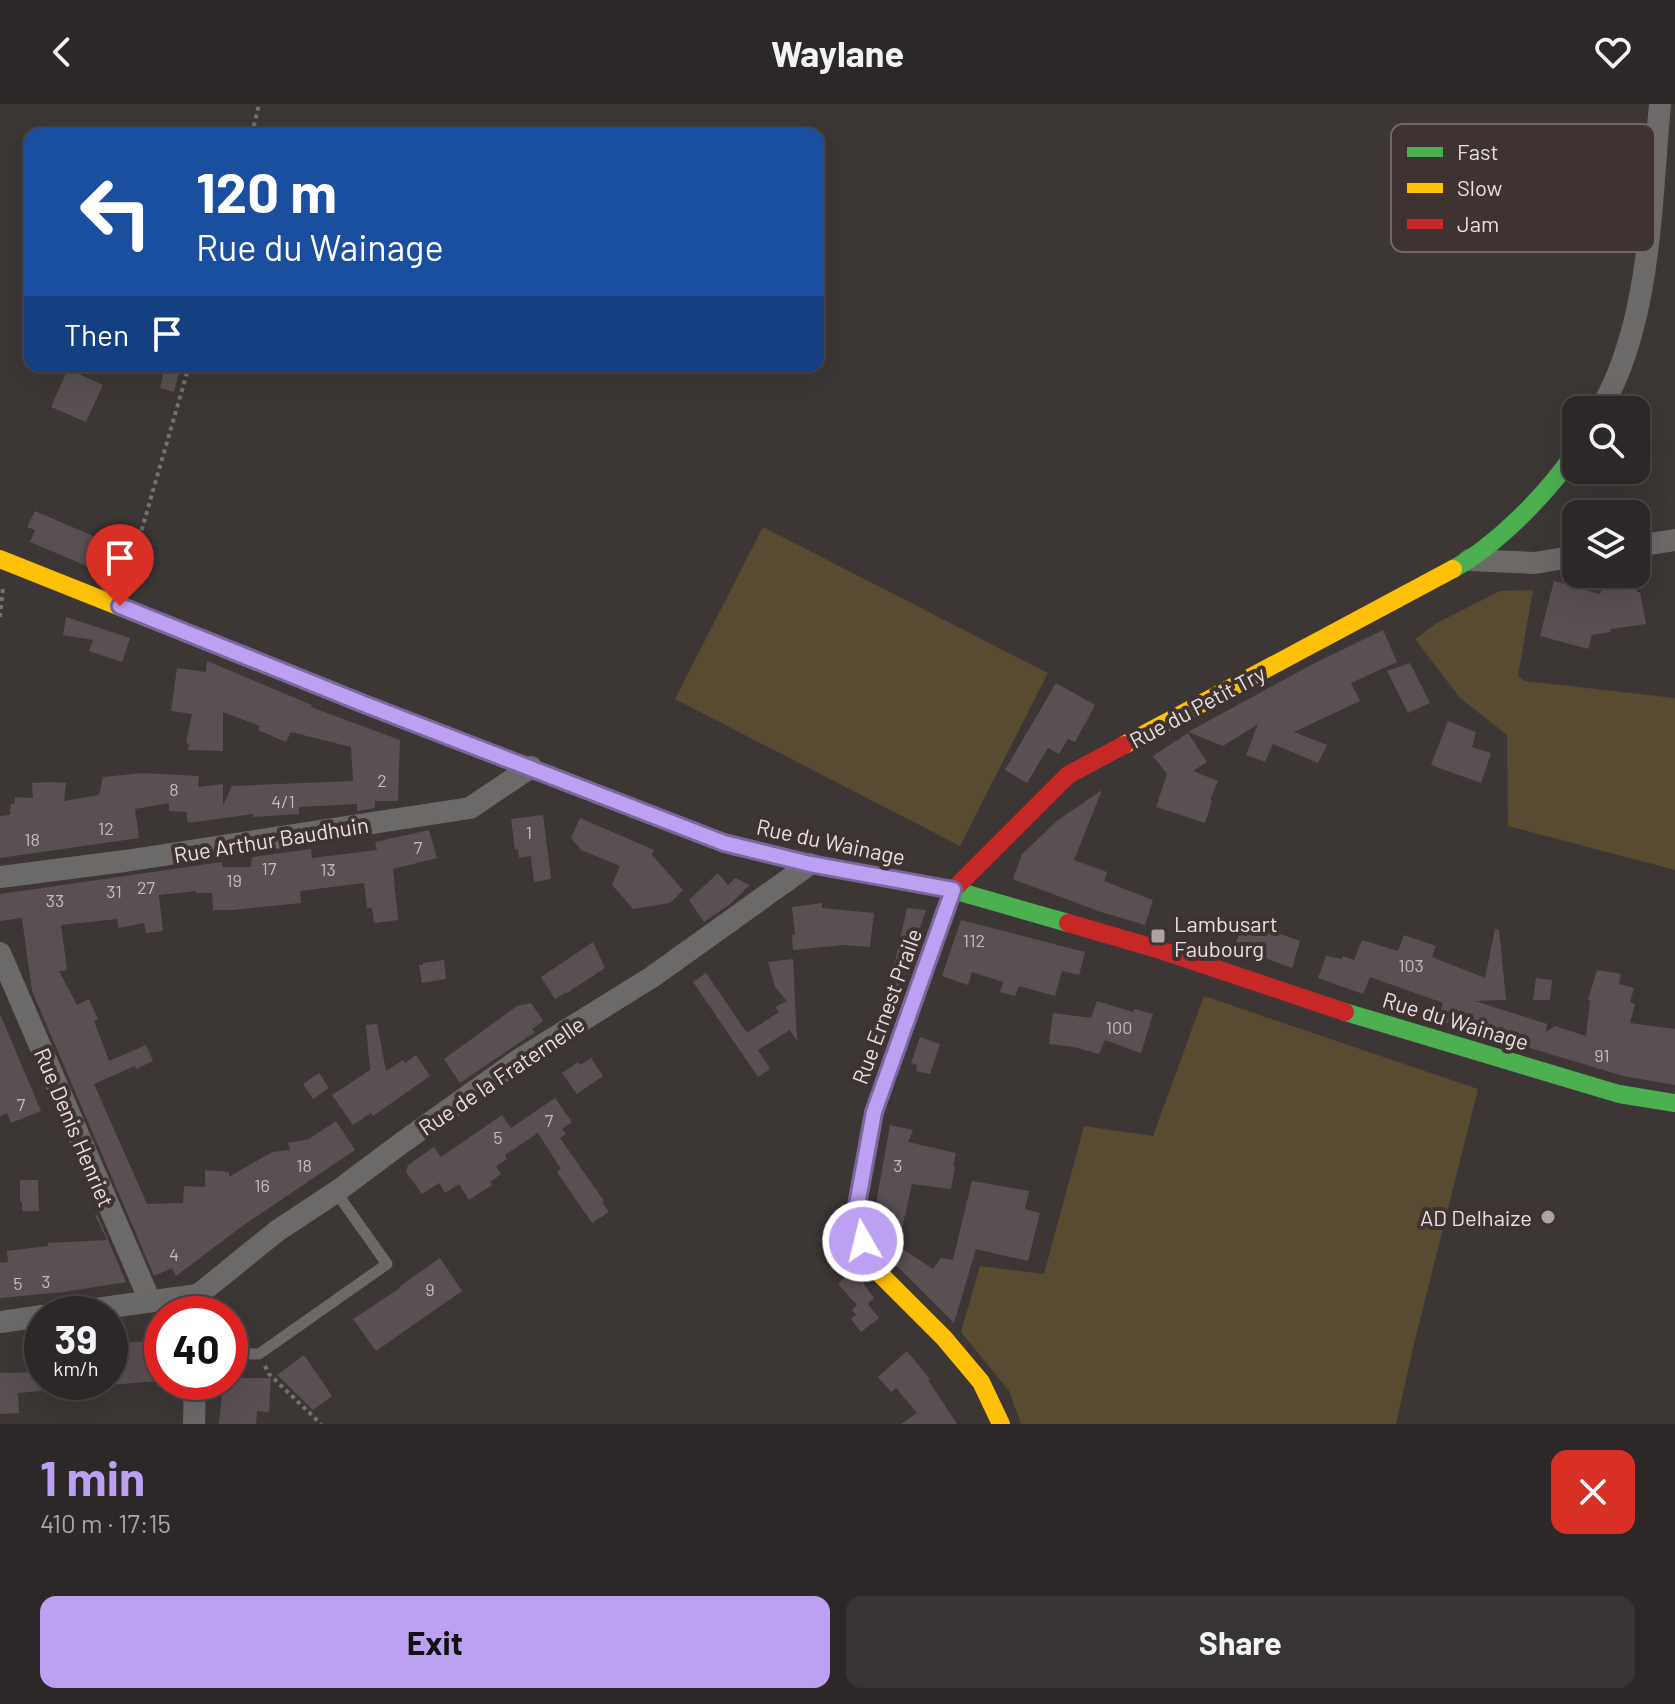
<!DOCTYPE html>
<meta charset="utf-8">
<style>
:root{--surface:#2d2828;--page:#393434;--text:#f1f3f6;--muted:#a7a6a8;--line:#484445;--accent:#bca0f2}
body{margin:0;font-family:Barlow,sans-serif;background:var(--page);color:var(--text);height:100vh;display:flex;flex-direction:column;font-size:30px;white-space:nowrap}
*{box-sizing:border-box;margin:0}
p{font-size:26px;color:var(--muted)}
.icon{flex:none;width:44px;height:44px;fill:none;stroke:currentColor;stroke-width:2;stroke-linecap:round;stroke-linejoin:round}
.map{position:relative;height:1320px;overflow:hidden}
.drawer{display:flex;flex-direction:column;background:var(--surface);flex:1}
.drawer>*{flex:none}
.guide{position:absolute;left:24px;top:24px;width:800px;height:244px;border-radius:16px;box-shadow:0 8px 32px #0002,0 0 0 2px var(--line);background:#1a4fa0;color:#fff;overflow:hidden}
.buttons{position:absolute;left:1562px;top:292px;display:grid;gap:16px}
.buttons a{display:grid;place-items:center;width:88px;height:88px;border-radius:16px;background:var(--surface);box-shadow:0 8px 32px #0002,0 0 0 2px var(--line);font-size:40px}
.speed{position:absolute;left:24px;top:1192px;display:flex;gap:16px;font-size:40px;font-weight:700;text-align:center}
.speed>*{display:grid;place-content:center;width:104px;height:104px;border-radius:50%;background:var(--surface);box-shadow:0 8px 32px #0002,0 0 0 2px var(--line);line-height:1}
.speed small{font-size:20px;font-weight:400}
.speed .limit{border:12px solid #d22;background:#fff;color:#111}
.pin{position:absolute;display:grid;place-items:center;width:68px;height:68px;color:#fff;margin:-82px -34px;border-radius:50% 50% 50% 0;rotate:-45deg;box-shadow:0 0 8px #0007}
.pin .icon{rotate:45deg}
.me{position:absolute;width:88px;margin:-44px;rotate:352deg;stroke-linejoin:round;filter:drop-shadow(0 0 6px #0008)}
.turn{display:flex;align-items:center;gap:28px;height:168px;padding:0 40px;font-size:36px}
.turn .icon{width:104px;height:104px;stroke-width:2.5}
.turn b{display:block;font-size:56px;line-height:68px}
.then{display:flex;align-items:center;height:76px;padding:0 40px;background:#0003;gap:16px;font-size:30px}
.round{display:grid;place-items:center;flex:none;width:84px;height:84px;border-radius:16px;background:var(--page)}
.overview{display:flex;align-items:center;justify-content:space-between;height:136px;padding:0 40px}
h1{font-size:48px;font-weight:700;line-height:60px;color:var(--accent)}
.cta{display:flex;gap:16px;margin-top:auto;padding:16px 40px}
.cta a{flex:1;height:92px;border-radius:16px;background:var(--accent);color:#111;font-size:32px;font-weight:700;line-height:92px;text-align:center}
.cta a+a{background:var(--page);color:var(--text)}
header{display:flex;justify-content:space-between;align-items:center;height:104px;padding:0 40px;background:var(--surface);font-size:36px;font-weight:700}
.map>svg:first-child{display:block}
.green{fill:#594a32}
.building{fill:#5a5053}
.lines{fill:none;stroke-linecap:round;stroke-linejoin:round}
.path{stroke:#747270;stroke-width:4;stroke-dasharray:4 4;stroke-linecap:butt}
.lane{stroke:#6c6a69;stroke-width:11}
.street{stroke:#6c6a69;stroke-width:22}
.fast{stroke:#4caf50;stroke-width:18}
.slow{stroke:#ffc107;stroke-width:18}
.jam{stroke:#c62828;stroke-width:18}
.route-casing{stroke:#7a689d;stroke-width:20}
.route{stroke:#bca0f2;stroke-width:14}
.poi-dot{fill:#aca4a4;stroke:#3f3332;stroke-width:3}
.labels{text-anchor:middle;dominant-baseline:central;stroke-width:8;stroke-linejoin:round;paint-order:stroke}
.number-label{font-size:18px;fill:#c4bcbc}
.street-label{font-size:22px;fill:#e8e0df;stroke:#3f3332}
.poi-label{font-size:22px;fill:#e8e0df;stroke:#3f3332;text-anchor:start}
.key{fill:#3f3332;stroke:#726766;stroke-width:2}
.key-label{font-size:22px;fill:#e8e0df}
</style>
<header><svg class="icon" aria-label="back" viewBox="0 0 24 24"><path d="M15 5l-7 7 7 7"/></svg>Waylane<svg class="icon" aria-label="heart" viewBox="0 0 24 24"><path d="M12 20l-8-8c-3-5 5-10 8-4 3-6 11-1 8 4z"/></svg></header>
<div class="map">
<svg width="1675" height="1320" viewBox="0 0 1675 1320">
<rect width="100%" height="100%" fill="#3c3635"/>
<g class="green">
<path d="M 763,423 L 1048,569 L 960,742 L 675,595 Z"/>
<path d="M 1533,486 L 1518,572 L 1525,577 L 1675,594 L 1675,766 L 1508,722 L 1507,631 L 1460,594 L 1415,535 L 1437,519 L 1500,487 Z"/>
<path d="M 1204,892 L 1478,985 L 1414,1240 L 1396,1320 L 1021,1320 L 1009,1287 L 961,1228 L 980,1162 L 1044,1170 L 1084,1022 L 1153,1032 Z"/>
</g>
<g class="building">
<path d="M 165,262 L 181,262 L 174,288 L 160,284 Z"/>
<path d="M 68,265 L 103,281 L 86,318 L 51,303 Z"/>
<path d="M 35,407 L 114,441 L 103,469 L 30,438 L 35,426 L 27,423 Z"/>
<path d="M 1612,475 L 1620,478 L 1636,476 L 1637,488 L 1640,488 L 1646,520 L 1610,525 L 1611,528 L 1592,531 L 1588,545 L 1540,532 L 1554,477 L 1600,490 L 1605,478 Z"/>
<path d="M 66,513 L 130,534 L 122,558 L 89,547 L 93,536 L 63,531 Z"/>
<path d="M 1383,526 L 1397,558 L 1351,579 L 1360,597 L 1294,628 L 1327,641 L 1318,659 L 1273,640 L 1265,658 L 1246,651 L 1258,620 L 1223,642 L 1188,628 L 1313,560 Z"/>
<path d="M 207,557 L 312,601 L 311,603 L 400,636 L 398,697 L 375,697 L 375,704 L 357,707 L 357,700 L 299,703 L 299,710 L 253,713 L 253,710 L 188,719 L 186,708 L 169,707 L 169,699 L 135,705 L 139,734 L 0,754 L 0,712 L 10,711 L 11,700 L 14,700 L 15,693 L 33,694 L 32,679 L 52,678 L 66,679 L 64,697 L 99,691 L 103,673 L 142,669 L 199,672 L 198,683 L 223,680 L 223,702 L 232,682 L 353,677 L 351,643 L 291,628 L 286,638 L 258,626 L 260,622 L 223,608 L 223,647 L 188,646 L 189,640 L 186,639 L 192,610 L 171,607 L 177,564 L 206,568 Z"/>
<path d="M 1410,559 L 1430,599 L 1408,609 L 1387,567 Z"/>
<path d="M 1056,579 L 1095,601 L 1075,638 L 1068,635 L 1059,650 L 1048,644 L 1027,679 L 1005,666 Z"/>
<path d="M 1448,617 L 1476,628 L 1472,643 L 1491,649 L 1481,679 L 1431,661 Z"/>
<path d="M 1188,629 L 1207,658 L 1193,667 L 1218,677 L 1210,696 L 1212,697 L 1205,719 L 1156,703 L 1167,670 L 1153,652 Z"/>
<path d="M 1102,686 L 1074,756 L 1107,768 L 1104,777 L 1153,796 L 1145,821 L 1101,808 L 1013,775 L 1022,750 L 1058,716 Z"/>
<path d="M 543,711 L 551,775 L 534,778 L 531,752 L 519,754 L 518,745 L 515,746 L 511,715 Z"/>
<path d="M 580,714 L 654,746 L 652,751 L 683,786 L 670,799 L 633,805 L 612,781 L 620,762 L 581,746 L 571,734 Z"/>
<path d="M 429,726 L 437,754 L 393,765 L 398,816 L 374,819 L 372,804 L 367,804 L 364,779 L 300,787 L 301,799 L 232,806 L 213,806 L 212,789 L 196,789 L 196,787 L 159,791 L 163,827 L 146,829 L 144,819 L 119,824 L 117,815 L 61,821 L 67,866 L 59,867 L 77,901 L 89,895 L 98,915 L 94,917 L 109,957 L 146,941 L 153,957 L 136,965 L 135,962 L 94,980 L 147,1100 L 183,1099 L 184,1082 L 205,1083 L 205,1066 L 229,1068 L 229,1073 L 272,1048 L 290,1046 L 288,1039 L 309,1035 L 336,1017 L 355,1046 L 241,1123 L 176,1172 L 172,1164 L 154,1172 L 32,887 L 22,814 L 0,817 L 0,790 L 222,758 L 222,763 L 251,763 L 252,753 L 311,745 L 312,754 L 377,746 L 375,738 Z"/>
<path d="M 718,769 L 728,781 L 735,774 L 750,781 L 729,801 L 704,818 L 689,796 Z"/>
<path d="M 822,799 L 822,804 L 874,809 L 870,843 L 844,841 L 793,846 L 792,831 L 795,830 L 792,803 Z"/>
<path d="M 907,804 L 926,806 L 897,891 L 888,889 Z"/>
<path d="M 961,816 L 1085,848 L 1079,871 L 1062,867 L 1055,892 L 1019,882 L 1015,892 L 1000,888 L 1003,878 L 972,868 L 968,881 L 942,872 Z"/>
<path d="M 1244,817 L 1300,837 L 1292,864 L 1234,843 Z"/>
<path d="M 1495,825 L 1499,826 L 1506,896 L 1475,897 L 1547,920 L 1546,928 L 1555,922 L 1586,932 L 1590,896 L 1588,896 L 1597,866 L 1621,870 L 1619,880 L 1634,884 L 1630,898 L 1635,900 L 1630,919 L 1675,925 L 1675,981 L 1623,972 L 1437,916 L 1443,899 L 1370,873 L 1363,890 L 1318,874 L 1326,852 L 1342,855 L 1343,852 L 1354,856 L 1362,836 L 1398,847 L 1404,831 L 1436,842 L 1432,853 L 1485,874 Z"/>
<path d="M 593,838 L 605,864 L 567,889 L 566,888 L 555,895 L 541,873 Z"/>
<path d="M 793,855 L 797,937 L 790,926 L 758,946 L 770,965 L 758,973 L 693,878 L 706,869 L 747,929 L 779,908 L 775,903 L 787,897 L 775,883 L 768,858 Z"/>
<path d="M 444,856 L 446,875 L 422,879 L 419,861 L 423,861 L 423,859 Z"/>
<path d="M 1536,874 L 1552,876 L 1550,896 L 1533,896 Z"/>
<path d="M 1097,897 L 1133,908 L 1135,905 L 1153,910 L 1141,949 L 1105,936 L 1099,950 L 1075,943 L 1049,940 L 1053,909 L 1091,914 Z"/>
<path d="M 531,899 L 543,917 L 532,925 L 535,928 L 460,979 L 444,955 L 517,902 Z"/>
<path d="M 0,910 L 41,1007 L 11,1019 L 7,1009 L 0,1012 Z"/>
<path d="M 377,920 L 386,967 L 403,956 L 405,959 L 416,951 L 430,972 L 373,1012 L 371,1009 L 353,1021 L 332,991 L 370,966 L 366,921 Z"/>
<path d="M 920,933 L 940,940 L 930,970 L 916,967 L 917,961 L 911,959 Z"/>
<path d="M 591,954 L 603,972 L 577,990 L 562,969 L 578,958 L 580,961 Z"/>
<path d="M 319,969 L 329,984 L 313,995 L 303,980 Z"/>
<path d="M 555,994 L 572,1018 L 562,1025 L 566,1030 L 560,1034 L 604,1097 L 602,1098 L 609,1108 L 592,1119 L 557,1068 L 561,1065 L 538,1029 L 505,1051 L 507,1055 L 496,1062 L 501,1070 L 490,1078 L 492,1081 L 469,1096 L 459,1080 L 445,1089 L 439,1079 L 422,1090 L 406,1068 L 408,1061 L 434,1043 L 441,1053 L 502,1011 L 511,1024 Z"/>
<path d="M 890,1021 L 913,1026 L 908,1038 L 956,1049 L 953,1063 L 955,1063 L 951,1085 L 912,1080 L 898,1142 L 933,1165 L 941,1154 L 953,1156 L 972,1077 L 1029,1087 L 1025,1105 L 1040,1109 L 1028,1157 L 976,1145 L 954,1219 L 890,1155 L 886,1149 L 874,1111 Z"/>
<path d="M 20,1076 L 38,1076 L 39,1107 L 22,1107 L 22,1098 L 20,1098 Z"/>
<path d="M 97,1110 L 126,1178 L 64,1188 L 0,1194 L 0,1159 L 8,1158 L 7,1147 L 48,1142 L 48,1139 L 107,1136 L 95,1111 Z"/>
<path d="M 440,1154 L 462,1187 L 376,1247 L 353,1215 L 400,1184 L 399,1183 Z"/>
<path d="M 853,1165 L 874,1194 L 868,1200 L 879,1214 L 861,1228 L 851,1215 L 856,1211 L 852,1206 L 857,1201 L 838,1180 Z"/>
<path d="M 156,1237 L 159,1277 L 110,1281 L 110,1239 Z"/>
<path d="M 907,1247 L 930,1275 L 928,1276 L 957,1320 L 901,1320 L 917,1309 L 896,1284 L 891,1288 L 878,1273 Z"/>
<path d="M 304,1251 L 332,1292 L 313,1306 L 277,1271 Z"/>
<path d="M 41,1268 L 41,1287 L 18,1289 L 19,1309 L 0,1310 L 0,1269 Z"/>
<path d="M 230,1274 L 271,1274 L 269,1308 L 257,1307 L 256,1320 L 219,1320 L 223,1279 L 230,1278 Z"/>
</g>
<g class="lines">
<g class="path">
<path d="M 252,30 L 259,0"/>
<path d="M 126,480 L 189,262"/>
<path d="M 0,513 L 3,484"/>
<path d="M 265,1262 L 269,1270 L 321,1320"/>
</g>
<path class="lane" d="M 230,1249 L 259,1250 L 387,1160 L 336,1088"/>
<g class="street">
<path d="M 1600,306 C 1651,221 1651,97 1660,0"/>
<path d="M 1636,442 L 1675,436"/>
<path d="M 1469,456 L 1535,459 L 1576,452"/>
<path d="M 0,773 L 125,757 L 470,704 L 531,663"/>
<path d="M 0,849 L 150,1197"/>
<path d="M 198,1191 L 277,1127 L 336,1088 L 403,1038 L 520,955 L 652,873 L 810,760"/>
<path d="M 59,1210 L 198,1191"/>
<path d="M 0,1218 L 42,1212"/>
<path d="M 194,1320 L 195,1278"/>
</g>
<g class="fast">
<path d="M 1453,465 C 1497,441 1548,389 1576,347"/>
<path d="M 568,679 L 724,739 L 810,760 L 953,786 L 1068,819"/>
<path d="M 1345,908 L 1619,990 L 1675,999"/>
</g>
<g class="slow">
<path d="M 0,455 L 364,600 L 568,679"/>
<path d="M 1124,641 L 1453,465"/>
<path d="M 866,1052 L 855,1112 L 871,1161 L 944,1234 L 981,1278 L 1001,1320"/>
</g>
<g class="jam">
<path d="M 1068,819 L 1154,844 L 1345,908"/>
<path d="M 866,1052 L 874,1008 L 953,786 L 1068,671 L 1124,641"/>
</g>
</g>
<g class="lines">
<g class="route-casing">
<path id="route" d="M 120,502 L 364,600 L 724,739 L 810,760 L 953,786 L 874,1008 L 855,1112 L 863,1137"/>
</g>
<use href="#route" class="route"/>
</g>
<g class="poi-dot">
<rect x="1150" y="824" width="16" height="16" rx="4"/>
<circle cx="1548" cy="1113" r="8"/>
</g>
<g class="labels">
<g class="number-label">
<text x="382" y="676">2</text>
<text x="174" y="685">8</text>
<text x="283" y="697">4/1</text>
<text x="106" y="724">12</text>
<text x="529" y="728">1</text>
<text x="32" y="735">18</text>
<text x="418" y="743">7</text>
<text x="269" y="764">17</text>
<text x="328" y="765">13</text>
<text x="234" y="776">19</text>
<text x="146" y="783">27</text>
<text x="114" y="787">31</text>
<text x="55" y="796">33</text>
<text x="974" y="836">112</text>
<text x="1411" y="861">103</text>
<text x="1119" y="923">100</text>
<text x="1602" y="951">91</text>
<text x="21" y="1000">7</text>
<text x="549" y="1016">7</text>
<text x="498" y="1033">5</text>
<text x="304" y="1061">18</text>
<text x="898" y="1061">3</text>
<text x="262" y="1081">16</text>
<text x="174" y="1150">4</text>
<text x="46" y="1177">3</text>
<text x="18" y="1179">5</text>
<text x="430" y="1185">9</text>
</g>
<g class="street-label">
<text transform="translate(1197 602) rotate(-28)">Rue du Petit Try</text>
<text transform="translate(271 735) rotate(-9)">Rue Arthur Baudhuin</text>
<text transform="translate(831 737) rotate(12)">Rue du Wainage</text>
<text transform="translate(886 902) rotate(-70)">Rue Ernest Praile</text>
<text transform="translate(1456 916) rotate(17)">Rue du Wainage</text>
<text transform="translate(501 971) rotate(-34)">Rue de la Fraternelle</text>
<text transform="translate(75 1023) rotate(67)">Rue Denis Henriet</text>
</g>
<g class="poi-label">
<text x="1174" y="819">Lambusart<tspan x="1174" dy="25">Faubourg</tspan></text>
<text x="1532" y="1113" text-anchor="end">AD Delhaize</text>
</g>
</g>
<rect x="1391" y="20" width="264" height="128" rx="12" class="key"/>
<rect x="1407" y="43" width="36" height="10" fill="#4caf50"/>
<rect x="1407" y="79" width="36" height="10" fill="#ffc107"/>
<rect x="1407" y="115" width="36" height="10" fill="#c62828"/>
<g class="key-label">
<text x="1457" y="56">Fast</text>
<text x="1457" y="92">Slow</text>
<text x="1457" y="128">Jam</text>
</g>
</svg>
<div class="buttons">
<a><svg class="icon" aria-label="search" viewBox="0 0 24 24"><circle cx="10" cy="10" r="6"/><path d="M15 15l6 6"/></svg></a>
<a><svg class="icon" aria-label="layers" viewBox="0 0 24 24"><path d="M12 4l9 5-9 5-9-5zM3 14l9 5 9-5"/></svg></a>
</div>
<div class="speed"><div>39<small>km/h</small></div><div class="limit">40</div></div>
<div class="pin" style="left:120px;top:502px;background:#d93025"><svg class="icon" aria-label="arrive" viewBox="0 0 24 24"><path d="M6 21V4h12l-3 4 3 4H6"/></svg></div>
<svg class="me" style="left:863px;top:1137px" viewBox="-20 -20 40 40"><circle r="17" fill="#bca0f2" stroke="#fff" stroke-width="3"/><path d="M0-11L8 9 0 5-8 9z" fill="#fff"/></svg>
<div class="guide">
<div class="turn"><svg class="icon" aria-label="left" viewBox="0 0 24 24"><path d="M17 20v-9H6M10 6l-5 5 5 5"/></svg><div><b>120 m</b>Rue du Wainage</div></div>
<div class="then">Then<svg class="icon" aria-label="arrive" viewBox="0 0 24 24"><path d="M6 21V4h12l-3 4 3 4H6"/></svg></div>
</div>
</div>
<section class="drawer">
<div class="overview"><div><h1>1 min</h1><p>410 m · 17:15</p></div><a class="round" style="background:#d93025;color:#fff"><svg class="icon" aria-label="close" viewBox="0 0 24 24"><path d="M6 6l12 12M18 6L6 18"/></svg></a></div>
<div class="cta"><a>Exit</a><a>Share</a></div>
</section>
